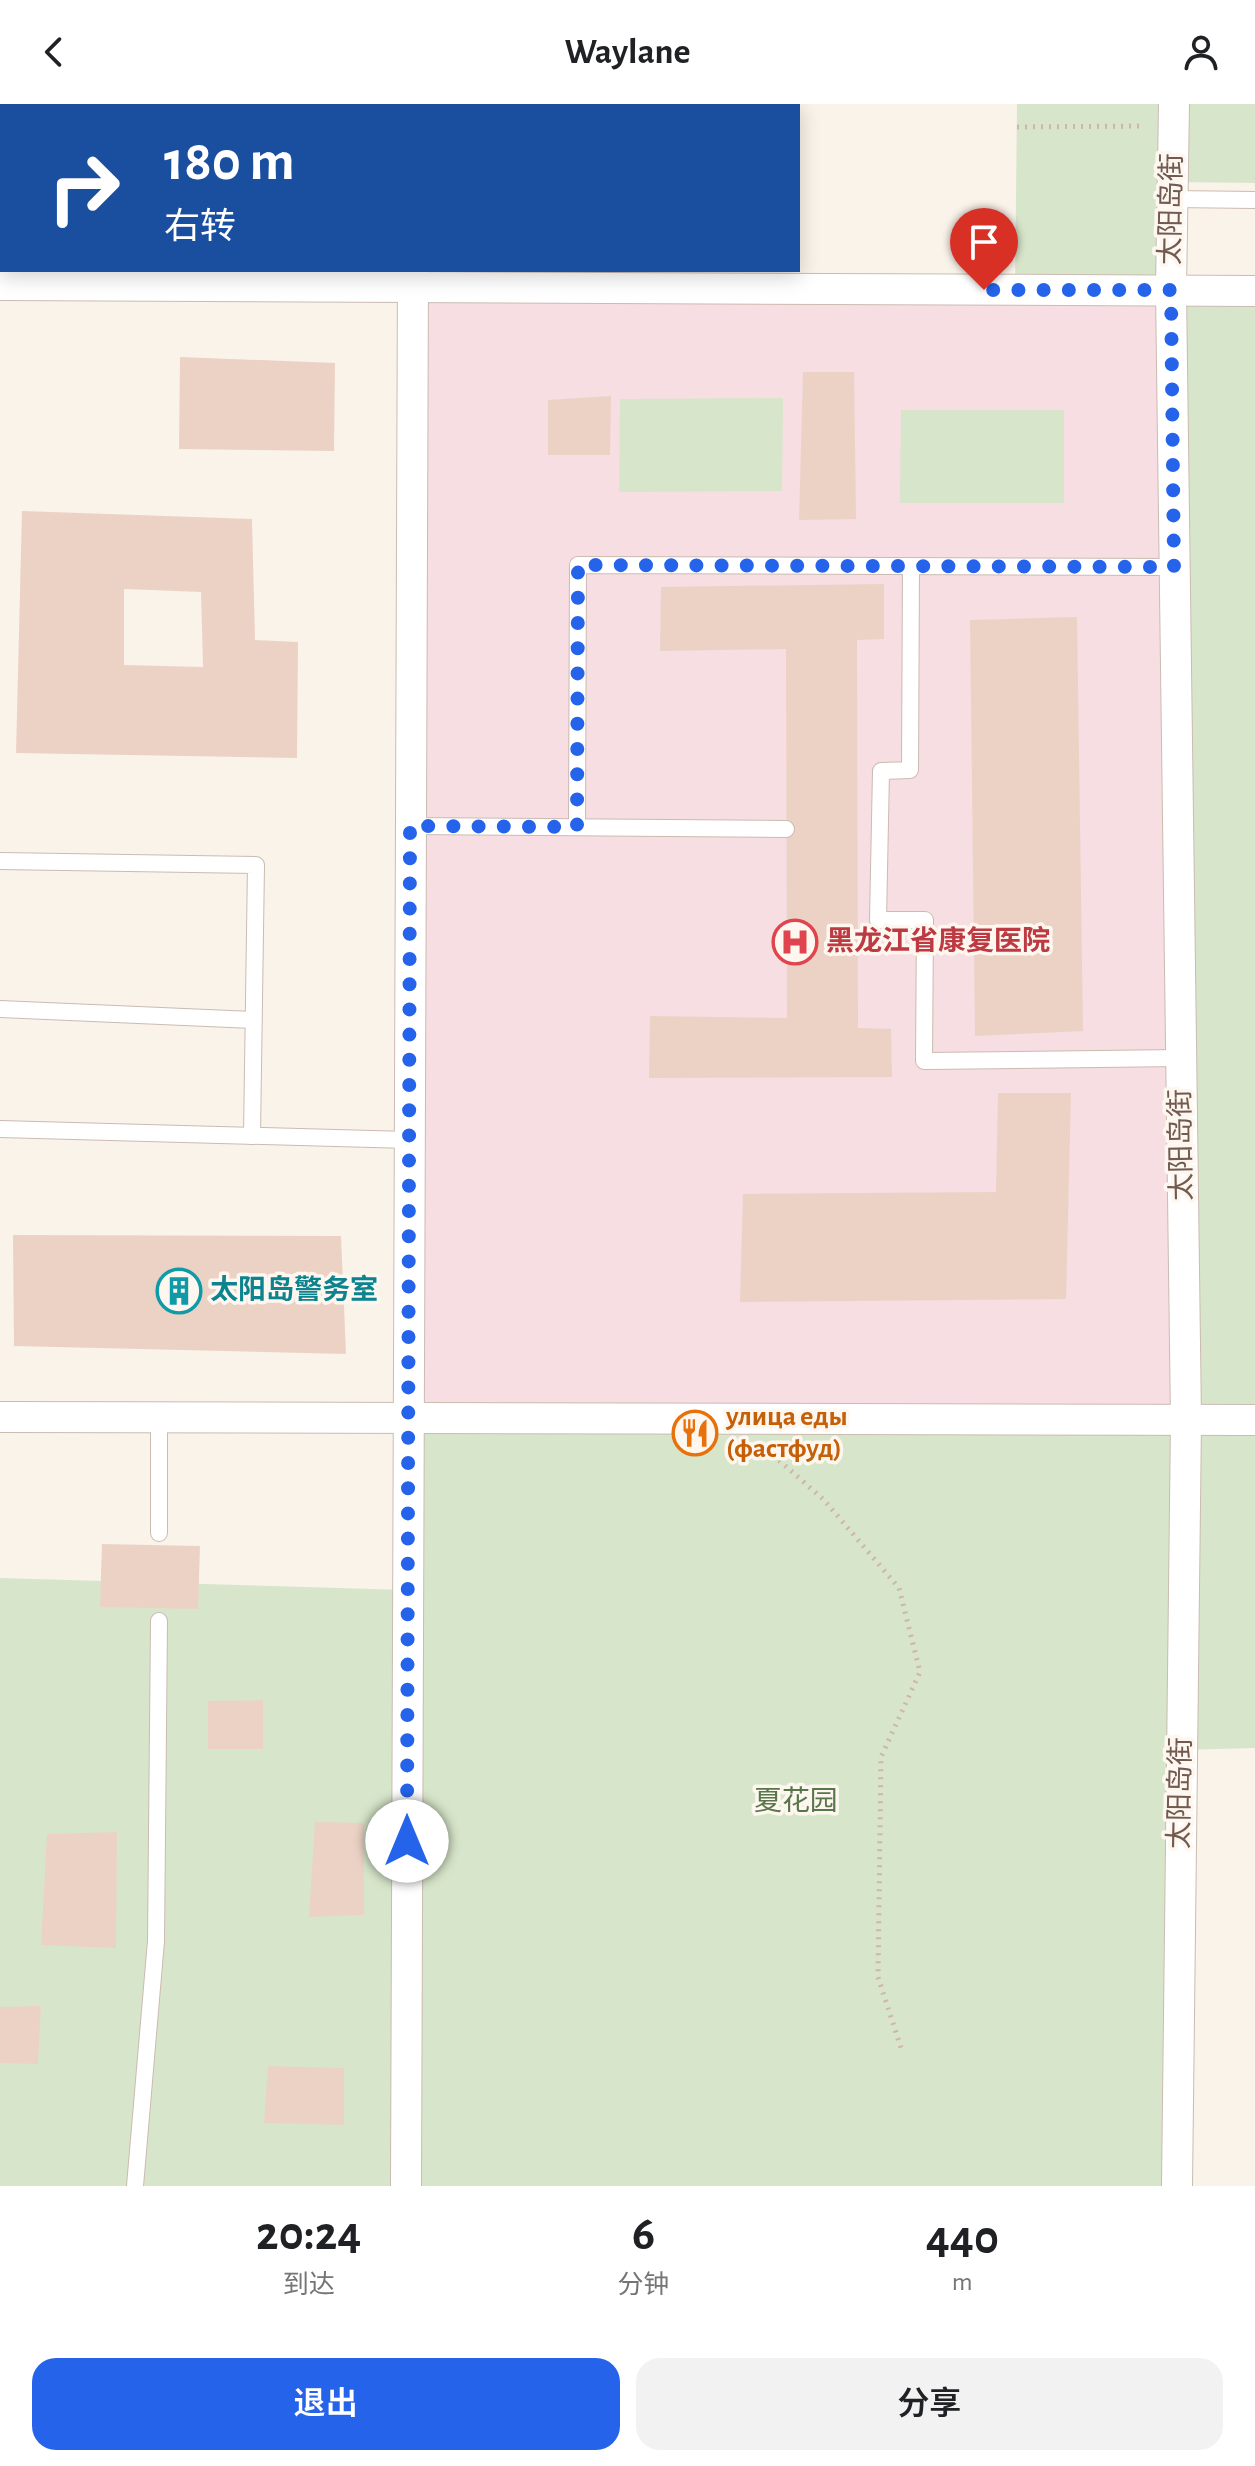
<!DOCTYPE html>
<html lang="zh">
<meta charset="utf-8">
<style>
:root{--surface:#fff;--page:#f2f2f2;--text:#202124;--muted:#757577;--accent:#2563eb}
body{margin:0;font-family:"Alegreya Sans","Noto Sans SC",sans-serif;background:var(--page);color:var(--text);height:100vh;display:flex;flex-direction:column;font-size:30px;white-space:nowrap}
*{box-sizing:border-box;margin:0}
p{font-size:26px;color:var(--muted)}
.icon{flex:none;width:44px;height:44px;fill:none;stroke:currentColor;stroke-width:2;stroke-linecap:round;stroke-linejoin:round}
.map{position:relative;height:2082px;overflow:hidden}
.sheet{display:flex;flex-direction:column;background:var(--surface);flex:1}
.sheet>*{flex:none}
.banner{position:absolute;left:0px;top:0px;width:800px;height:168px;box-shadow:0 4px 20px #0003;background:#1a4fa0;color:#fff;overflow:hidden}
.pin{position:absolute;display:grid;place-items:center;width:68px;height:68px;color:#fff;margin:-82px -34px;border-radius:50% 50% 50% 0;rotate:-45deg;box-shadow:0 0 8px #0007}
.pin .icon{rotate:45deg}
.me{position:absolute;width:88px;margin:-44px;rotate:0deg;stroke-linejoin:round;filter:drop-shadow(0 0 6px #0008)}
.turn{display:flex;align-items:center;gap:28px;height:168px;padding:0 32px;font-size:36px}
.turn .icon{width:104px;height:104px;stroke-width:2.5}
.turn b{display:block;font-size:56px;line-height:68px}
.eta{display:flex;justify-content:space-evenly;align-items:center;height:136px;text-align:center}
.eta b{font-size:48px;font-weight:600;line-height:56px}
.action{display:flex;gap:16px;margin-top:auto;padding:16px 32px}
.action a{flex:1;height:92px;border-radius:24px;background:var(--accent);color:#fff;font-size:32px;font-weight:600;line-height:92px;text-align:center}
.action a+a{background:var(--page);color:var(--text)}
header{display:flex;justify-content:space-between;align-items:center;height:104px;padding:0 32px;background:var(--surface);font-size:36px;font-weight:600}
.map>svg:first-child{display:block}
.medical{fill:#f6dee2}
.green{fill:#d7e6ca}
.building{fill:#ecd2c5;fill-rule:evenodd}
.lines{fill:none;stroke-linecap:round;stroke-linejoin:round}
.service-casing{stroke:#cbbbb1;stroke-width:18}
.minor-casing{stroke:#cbbbb1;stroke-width:32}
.path{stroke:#d1b5a8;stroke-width:5;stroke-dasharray:2 6;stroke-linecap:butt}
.service{stroke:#fff;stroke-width:16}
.minor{stroke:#fff;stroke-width:30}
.route{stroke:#2563eb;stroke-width:14;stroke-dasharray:0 25.2}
.labels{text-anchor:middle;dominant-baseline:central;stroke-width:7;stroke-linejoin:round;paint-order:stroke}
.street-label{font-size:28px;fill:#715a50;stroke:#fdf7f0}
.health-label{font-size:28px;font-weight:bold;fill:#be3a42;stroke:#fdf7f0;text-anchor:start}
.culture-label{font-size:28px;font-weight:bold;fill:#0d838f;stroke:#fdf7f0;text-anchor:start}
.food-label{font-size:28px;font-weight:bold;fill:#c56008;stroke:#fdf7f0;text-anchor:start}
.park-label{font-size:28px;fill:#59764a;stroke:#fdf7f0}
</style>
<header><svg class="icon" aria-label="back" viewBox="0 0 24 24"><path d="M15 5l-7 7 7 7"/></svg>Waylane<svg class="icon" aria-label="person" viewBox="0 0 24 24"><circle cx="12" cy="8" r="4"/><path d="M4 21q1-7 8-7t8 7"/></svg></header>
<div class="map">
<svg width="1255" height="2082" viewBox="0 0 1255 2082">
<rect width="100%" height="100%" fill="#faf3ea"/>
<path class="medical" d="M 413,183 L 1171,186 L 1186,1316 L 408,1314 Z"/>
<g class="green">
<path d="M 0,0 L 534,0 L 2,2 L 2,166 L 529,166 L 529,184 L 0,181 Z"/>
<path d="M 1017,0 L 1255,0 L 1255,79 L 1172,78 L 1171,186 L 1255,187 L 1255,1300 L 1191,1300 L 1171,187 L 1015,186 Z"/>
<path d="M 783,294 L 782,387 L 619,388 L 620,295 Z"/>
<path d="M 901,306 L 1064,306 L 1064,399 L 900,399 Z"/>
<path d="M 408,1314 L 1255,1316 L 1255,1644 L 1182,1646 L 1177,2082 L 0,2082 L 0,1474 L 407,1486 Z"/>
</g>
<g class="building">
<path d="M 180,253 L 335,259 L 334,347 L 179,345 Z"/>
<path d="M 803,268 L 854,268 L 856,415 L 799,416 Z"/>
<path d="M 611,292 L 610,351 L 548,351 L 548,296 Z"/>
<path d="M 22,407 L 252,415 L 255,536 L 298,538 L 297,654 L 16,649 ZM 124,485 L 201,488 L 203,563 L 124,561 Z"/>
<path d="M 884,480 L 884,535 L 857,536 L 858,924 L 891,925 L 892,973 L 649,974 L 650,912 L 787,914 L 786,545 L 660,547 L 661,483 Z"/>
<path d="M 1077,513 L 1083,927 L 975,932 L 970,516 Z"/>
<path d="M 998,989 L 1071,989 L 1066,1195 L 740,1198 L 743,1090 L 996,1088 Z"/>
<path d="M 13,1131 L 341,1132 L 346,1250 L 14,1242 Z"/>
<path d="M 102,1440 L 200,1442 L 198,1505 L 100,1503 Z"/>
<path d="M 263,1596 L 263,1645 L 208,1645 L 208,1597 Z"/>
<path d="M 315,1718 L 364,1719 L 364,1811 L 309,1813 Z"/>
<path d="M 117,1728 L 116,1844 L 41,1841 L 47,1730 Z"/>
<path d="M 41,1902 L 38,1960 L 0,1959 L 0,1903 Z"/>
<path d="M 268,1962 L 344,1964 L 344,2021 L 264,2019 Z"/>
</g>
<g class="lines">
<g class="service-casing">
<g id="service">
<path d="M 1172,95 L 1255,96"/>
<path d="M 911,462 L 910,666 L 881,667 L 878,816 L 925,816 L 924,957 L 1181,954"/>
<path d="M 410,722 L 786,725"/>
<path d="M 577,723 L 578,461 L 1174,463"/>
<path d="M 0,757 L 256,761 L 252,1032"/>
<path d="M 0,905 L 253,916"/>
<path d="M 0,1025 L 409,1036"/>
<path d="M 159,1316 L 159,1429"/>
<path d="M 135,2082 L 156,1837 L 159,1517"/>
</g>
</g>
<g class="minor-casing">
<g id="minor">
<path d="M 1174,0 L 1171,186 L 1186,1316 L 1177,2082"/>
<path d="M 415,2 L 415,0"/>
<path d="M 0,181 L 1255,187"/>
<path d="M 0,1313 L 1255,1316"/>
<path d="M 406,2082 L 413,166"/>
</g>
</g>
<g class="path">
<path d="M 791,0 L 791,2"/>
<path d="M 1017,23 L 1141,22"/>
<path d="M 773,1351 L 824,1396 L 899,1484 L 920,1568 L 881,1653 L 878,1873 L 901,1944"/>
</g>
<use href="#service" class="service"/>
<use href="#minor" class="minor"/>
</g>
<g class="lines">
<path class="route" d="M 407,1737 L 410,722 L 577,723 L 578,461 L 1174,463 L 1171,186 L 984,186"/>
</g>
<defs>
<g id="hospital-ring" transform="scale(2.3)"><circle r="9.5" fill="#fdf7f0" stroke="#e0444e" stroke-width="1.5"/><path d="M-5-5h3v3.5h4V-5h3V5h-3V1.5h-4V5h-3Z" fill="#e0444e"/></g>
<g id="building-ring" transform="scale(2.3)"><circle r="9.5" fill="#fdf7f0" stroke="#0f9aa8" stroke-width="1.5"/><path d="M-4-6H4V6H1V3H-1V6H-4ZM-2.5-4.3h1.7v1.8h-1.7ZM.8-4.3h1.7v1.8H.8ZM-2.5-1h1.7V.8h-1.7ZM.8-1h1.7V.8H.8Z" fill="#0f9aa8"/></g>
<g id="restaurant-ring" transform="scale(2.3)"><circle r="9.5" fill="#fdf7f0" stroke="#e8710a" stroke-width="1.5"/><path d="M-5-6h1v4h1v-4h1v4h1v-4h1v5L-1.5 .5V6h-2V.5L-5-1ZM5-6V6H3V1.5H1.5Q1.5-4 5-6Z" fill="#e8710a"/></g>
</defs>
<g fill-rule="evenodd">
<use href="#hospital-ring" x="795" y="838"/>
<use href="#building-ring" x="179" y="1187"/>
<use href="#restaurant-ring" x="695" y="1329"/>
</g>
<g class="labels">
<g class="street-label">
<text transform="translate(1172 105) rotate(-89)">太阳岛街</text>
<text transform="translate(1182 1041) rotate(-91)">太阳岛街</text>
<text transform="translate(1181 1689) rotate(-89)">太阳岛街</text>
</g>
<g class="health-label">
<text x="826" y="838">黑龙江省康复医院</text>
</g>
<g class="culture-label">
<text x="210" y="1187">太阳岛警务室</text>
</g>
<g class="food-label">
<text x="726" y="1313">улица еды<tspan x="726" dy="32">(фастфуд)</tspan></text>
</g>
<g class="park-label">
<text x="796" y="1698">夏花园</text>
</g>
</g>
</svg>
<div class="pin" style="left:984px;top:186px;background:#d93025"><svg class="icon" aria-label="arrive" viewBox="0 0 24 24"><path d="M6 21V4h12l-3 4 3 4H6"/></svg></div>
<svg class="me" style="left:407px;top:1737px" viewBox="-20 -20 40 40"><circle r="19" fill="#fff"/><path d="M0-13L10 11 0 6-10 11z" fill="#2563eb"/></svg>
<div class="banner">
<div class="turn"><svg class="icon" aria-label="right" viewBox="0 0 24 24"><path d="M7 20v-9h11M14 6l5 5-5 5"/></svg><div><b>180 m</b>右转</div></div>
</div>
</div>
<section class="sheet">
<div class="eta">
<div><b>20:24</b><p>到达</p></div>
<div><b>6</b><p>分钟</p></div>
<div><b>440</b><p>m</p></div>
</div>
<div class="action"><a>退出</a><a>分享</a></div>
</section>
